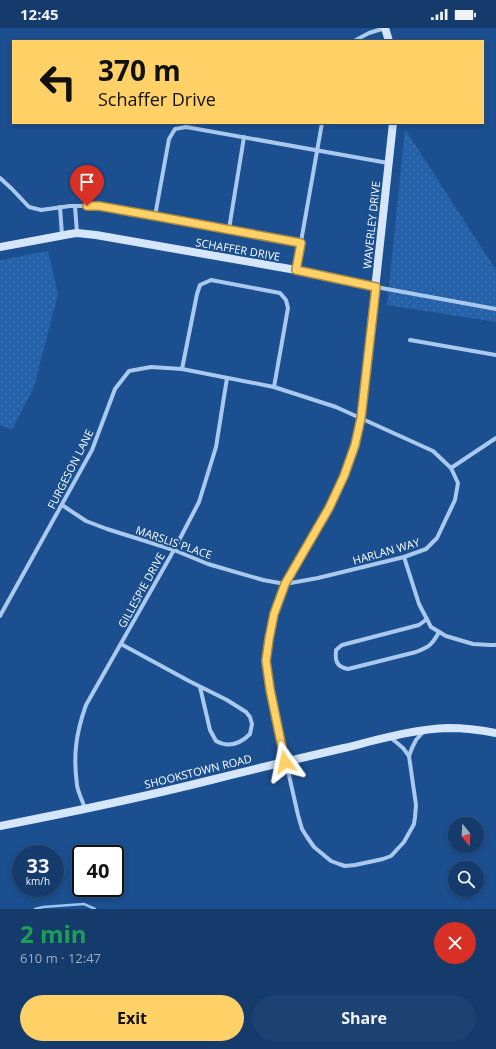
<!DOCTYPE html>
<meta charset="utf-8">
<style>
:root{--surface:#143b6b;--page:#1d4271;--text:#f1f3f6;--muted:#9dadc1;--line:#33557e;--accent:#ffd166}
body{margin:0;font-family:"Open Sans",sans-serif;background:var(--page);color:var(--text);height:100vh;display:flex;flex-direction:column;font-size:15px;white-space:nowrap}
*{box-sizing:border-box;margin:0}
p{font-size:13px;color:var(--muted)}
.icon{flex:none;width:22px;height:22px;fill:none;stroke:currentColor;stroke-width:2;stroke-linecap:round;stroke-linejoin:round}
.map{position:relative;height:881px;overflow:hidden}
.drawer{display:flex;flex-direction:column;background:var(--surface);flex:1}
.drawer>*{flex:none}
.banner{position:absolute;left:12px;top:12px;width:472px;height:84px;border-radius:0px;box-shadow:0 2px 6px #0003,0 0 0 1px var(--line);background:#ffd166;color:#111;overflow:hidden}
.needle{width:26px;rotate:162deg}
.buttons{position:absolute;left:448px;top:789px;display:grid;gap:8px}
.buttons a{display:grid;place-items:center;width:36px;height:36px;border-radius:50%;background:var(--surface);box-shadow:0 2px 6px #0003,0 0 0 1px var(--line);font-size:20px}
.speed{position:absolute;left:12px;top:817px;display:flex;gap:8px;font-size:20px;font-weight:700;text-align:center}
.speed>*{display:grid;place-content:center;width:52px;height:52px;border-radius:50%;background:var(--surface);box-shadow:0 2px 6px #0003,0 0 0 1px var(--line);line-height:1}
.speed small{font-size:10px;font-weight:400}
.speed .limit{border:2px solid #111;border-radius:6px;background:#fff;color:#111}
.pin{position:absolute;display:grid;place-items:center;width:34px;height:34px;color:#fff;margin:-41px -17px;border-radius:50% 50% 50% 0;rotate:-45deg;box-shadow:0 0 4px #0007}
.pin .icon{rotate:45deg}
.me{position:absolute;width:44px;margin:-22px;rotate:348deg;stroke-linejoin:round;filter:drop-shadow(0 0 3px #0008)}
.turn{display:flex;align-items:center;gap:14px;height:84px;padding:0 20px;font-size:18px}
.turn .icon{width:52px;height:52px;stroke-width:2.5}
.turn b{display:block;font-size:28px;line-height:34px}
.round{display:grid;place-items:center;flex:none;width:42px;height:42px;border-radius:21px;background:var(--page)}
.head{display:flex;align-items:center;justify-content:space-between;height:68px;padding:0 20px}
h1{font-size:24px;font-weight:700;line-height:30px;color:#1e9e55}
.button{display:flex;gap:8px;margin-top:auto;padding:8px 20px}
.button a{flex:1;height:46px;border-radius:24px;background:var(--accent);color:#111;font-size:16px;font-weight:700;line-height:46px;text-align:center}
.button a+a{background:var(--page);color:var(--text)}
.status{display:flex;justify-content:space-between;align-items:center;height:28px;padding:0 20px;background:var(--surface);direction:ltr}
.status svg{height:11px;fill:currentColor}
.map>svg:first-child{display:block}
.park{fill:url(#park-dots)}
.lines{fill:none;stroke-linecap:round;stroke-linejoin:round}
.stream{stroke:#9cc4f0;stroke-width:2.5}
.street{stroke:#a9c9ee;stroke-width:4}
.secondary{stroke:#d6e6fa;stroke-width:8}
.route-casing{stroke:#a68842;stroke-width:10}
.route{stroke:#ffd166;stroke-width:7}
.labels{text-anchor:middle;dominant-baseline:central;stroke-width:4;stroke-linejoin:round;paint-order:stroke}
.street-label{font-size:11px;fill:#fff;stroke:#1b4f8f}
</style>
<div class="status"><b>12:45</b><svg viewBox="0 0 49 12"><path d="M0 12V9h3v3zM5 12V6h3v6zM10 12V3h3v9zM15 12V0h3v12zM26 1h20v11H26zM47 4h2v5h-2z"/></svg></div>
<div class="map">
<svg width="496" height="881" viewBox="0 0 496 881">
<defs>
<pattern id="park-dots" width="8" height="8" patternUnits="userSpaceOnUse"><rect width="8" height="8" fill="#2461a8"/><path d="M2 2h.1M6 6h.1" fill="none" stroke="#4579b5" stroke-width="1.8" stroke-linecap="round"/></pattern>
</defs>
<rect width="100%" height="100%" fill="#1b4f8f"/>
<g class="park">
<path d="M 405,101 L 496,242 L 496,294 L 387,277 Z"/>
<path d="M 48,223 L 58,266 L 34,359 L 12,402 L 0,397 L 0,232 Z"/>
</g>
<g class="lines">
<path class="stream" d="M 35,881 L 43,879 L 84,876 L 95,881"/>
<g class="street">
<path d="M 354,13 L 369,5 L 385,0"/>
<path d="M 0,150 L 12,161 L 29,179 L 41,182 L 70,178 L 99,178 L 155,188 L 301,215"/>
<path d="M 75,178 L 77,205"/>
<path d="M 60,179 L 62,207"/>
<path d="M 155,188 L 169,111 L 175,101 L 186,99 L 388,135"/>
<path d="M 229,201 L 244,109"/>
<path d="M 296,242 L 322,95"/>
<path d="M 376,259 L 496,281"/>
<path d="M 410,312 L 496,327"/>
<path d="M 182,341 L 197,266 L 200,257 L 211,252 L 280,265 L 286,272 L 288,280 L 274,359"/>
<path d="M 451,440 L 496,410"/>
<path d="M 404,529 L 419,576 L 431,599 L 446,608 L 473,616 L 490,617 L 496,617"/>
<path d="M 0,588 L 92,422 L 115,361 L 129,343 L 151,339 L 182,341 L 274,359 L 336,379 L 433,423 L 451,440 L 458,455 L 455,472 L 437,510 L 426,521 L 404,529 L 318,550 L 285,556 L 263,552 L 208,536 L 174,522 L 107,501 L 86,493 L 62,477"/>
<path d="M 427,591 L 419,597 L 342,617 L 336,622 C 335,632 336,639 348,641 L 416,624 C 429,619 432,617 439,604"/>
<path d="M 121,616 L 189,653 L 227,672 L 246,684 L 250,689 L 252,696 L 250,706 C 241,715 229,720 216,713 L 210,702 L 200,659"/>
<path d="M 390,709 L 403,720 L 409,728"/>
<path d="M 286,734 L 298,787 L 302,801 L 307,809 L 314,819 L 331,833 L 339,836 L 345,838 L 355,837 L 383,831 L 391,828 L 404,814 L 414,796 L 415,789 L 416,777 L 409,728 L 412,720 L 416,712 L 423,704"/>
<path d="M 85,781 C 83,773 78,765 77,757 C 73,727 76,705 86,677 L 174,522 L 199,474 L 216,419 L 227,350"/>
</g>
<g class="secondary">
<path d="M 385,0 L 389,13"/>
<path d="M 0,219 L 70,206 L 77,205 L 96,207 L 296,242 L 376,259"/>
<path d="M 285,734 L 270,661 L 266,633 L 269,611 L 274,586 L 285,556 L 329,480 L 344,448 L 355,417 L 361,391 L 393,95"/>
<path d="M 0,798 C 72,784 144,769 215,751 C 258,740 301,730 344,720 C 377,712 414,701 448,700 C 464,700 481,702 496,705"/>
</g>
</g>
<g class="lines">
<g class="route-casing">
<path id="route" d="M 87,178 L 99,178 L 155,188 L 301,215 L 296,242 L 376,259 L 361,390 L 355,417 L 344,448 L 329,480 L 285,556 L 274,586 L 269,611 L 266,633 L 270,661 L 285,734"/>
</g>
<use href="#route" class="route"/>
</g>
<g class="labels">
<g class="street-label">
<text transform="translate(371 197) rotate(-84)">WAVERLEY DRIVE</text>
<text transform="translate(238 221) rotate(10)">SCHAFFER DRIVE</text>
<text transform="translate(70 441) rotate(-63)">FURGESON LANE</text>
<text transform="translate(174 514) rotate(19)">MARSLIS PLACE</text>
<text transform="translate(386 523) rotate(-16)">HARLAN WAY</text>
<text transform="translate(141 562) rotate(-61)">GILLESPIE DRIVE</text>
<text transform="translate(198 743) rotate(-14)">SHOOKSTOWN ROAD</text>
</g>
</g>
</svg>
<div class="buttons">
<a><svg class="needle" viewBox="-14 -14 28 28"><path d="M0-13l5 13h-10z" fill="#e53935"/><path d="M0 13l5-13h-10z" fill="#9dadc1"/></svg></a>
<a><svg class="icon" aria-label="search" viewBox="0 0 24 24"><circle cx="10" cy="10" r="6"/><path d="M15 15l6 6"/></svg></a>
</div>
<div class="speed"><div>33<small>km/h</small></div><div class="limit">40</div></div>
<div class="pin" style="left:87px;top:178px;background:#d93025"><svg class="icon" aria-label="arrive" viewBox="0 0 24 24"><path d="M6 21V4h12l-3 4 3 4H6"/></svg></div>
<svg class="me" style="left:285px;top:734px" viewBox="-20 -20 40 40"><path d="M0-17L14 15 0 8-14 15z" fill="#ffd166" stroke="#fff" stroke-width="4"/></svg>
<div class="banner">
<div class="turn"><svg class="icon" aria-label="left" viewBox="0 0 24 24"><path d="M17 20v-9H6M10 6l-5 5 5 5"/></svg><div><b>370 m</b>Schaffer Drive</div></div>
</div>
</div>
<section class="drawer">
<div class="head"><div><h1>2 min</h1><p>610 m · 12:47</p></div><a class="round" style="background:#d93025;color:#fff"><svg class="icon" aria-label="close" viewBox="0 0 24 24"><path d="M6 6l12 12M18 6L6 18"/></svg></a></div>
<div class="button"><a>Exit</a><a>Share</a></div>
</section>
